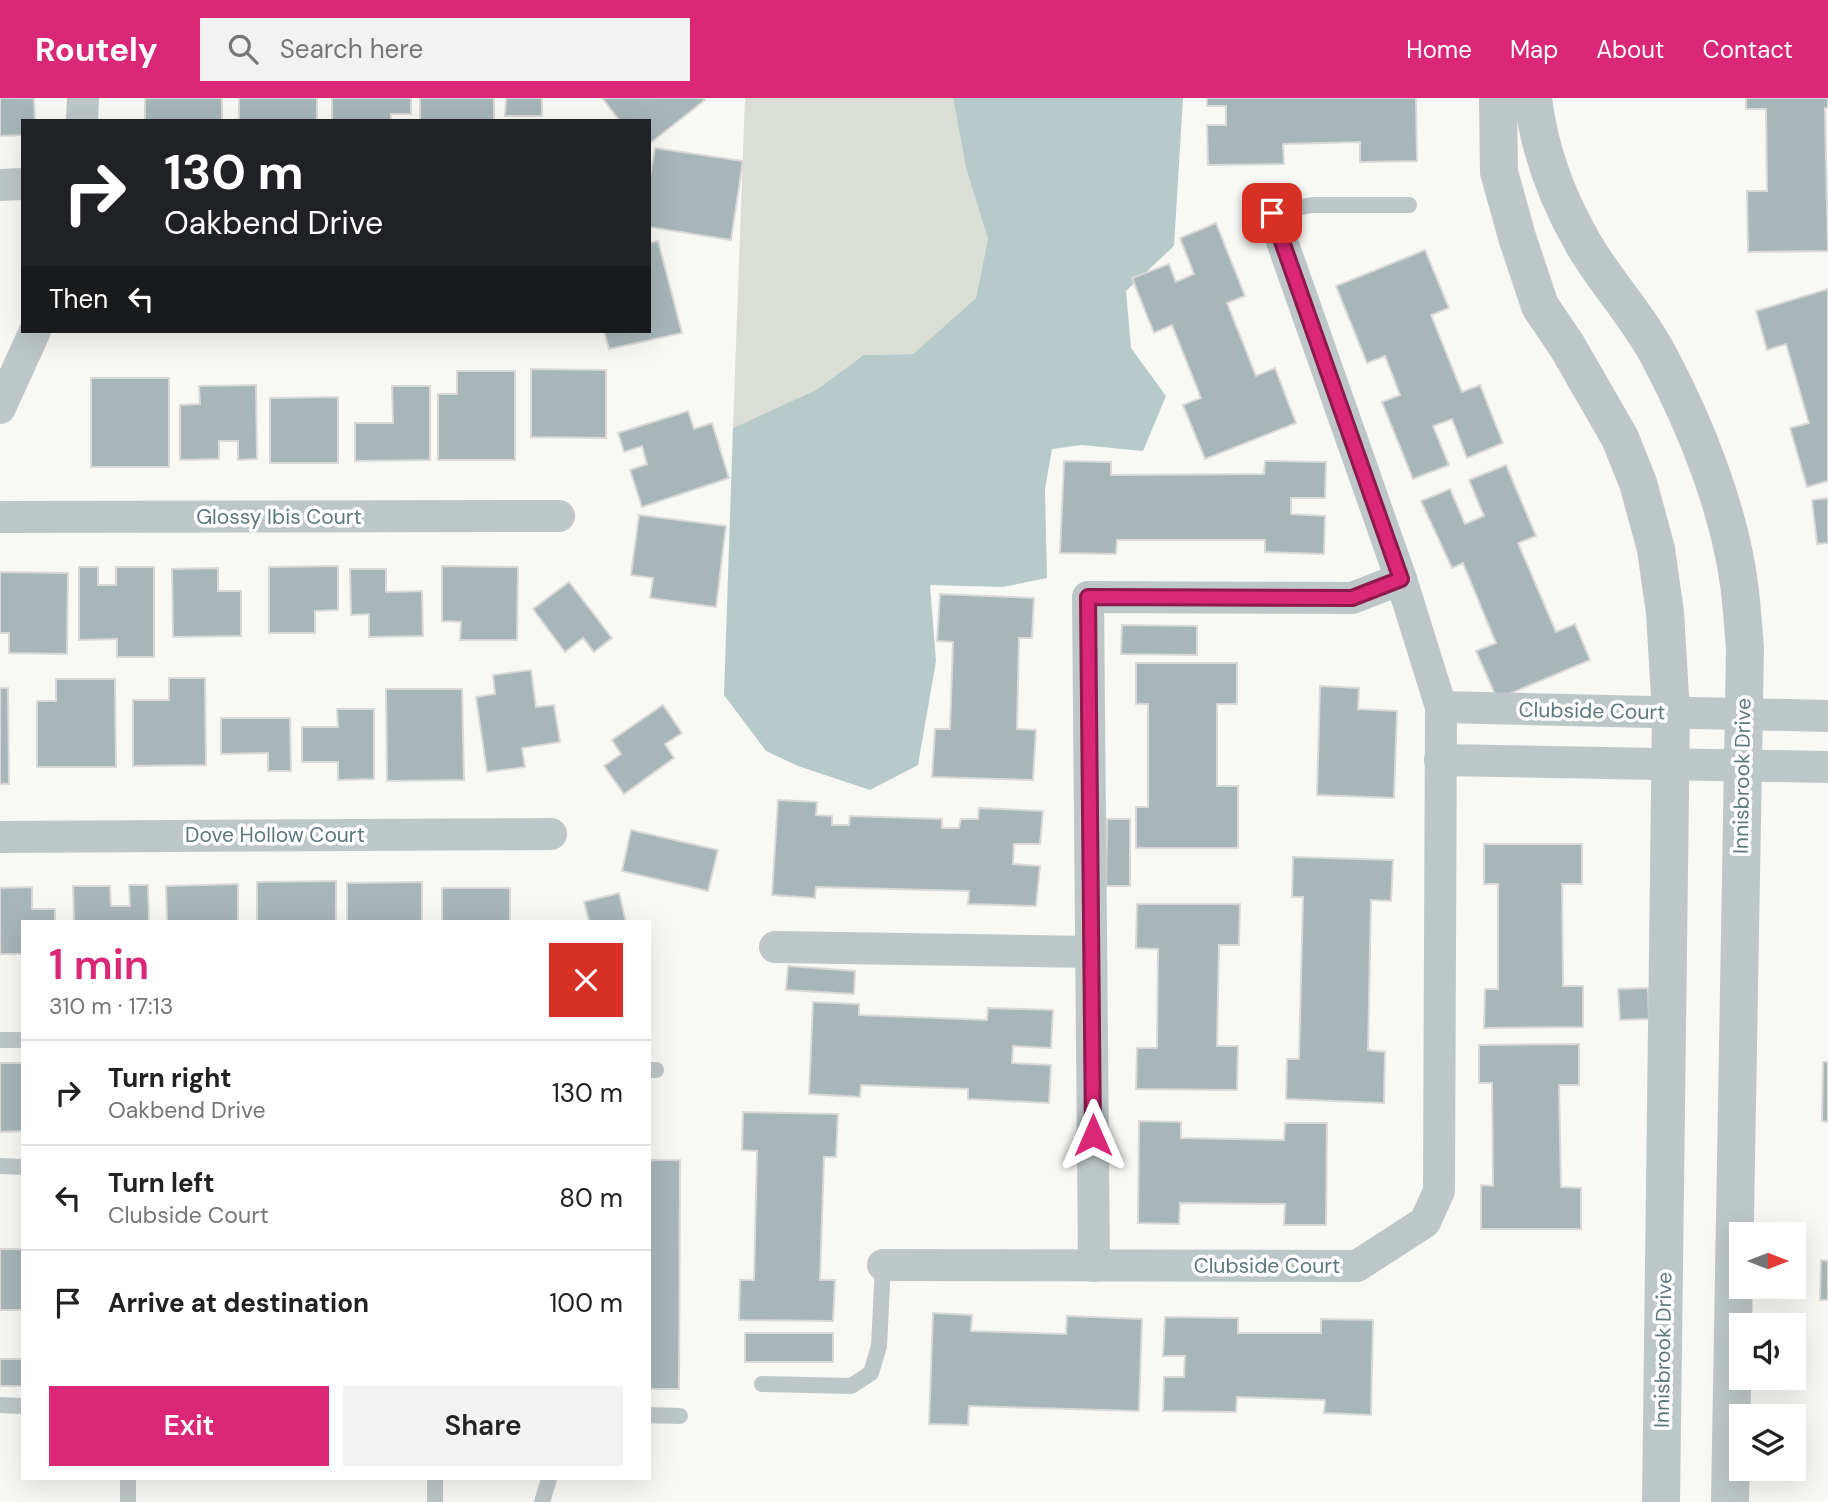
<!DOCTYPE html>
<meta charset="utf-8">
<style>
:root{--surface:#fff;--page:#f2f2f2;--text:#222;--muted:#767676;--line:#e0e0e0;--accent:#db2777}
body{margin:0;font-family:"DM Sans",sans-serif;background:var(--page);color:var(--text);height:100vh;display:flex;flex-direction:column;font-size:26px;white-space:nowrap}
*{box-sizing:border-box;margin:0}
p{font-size:23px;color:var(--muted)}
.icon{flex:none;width:38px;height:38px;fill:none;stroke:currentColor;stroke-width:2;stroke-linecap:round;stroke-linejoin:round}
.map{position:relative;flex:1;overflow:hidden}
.drawer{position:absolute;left:21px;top:822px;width:630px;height:560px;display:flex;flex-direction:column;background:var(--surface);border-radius:0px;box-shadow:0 7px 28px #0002}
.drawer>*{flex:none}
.hud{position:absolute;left:21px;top:21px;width:630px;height:214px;border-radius:0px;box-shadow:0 7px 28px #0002;background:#202124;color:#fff;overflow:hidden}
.needle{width:46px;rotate:90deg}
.tools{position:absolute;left:1729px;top:1124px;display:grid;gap:14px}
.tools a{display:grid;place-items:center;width:77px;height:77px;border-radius:0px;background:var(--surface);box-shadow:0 7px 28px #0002;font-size:35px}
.pin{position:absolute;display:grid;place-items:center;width:60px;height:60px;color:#fff;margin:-30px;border-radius:14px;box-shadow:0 4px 10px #0006}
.me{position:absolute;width:77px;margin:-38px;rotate:0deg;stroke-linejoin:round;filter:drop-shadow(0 0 5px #0008)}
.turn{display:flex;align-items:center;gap:24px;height:147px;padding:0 28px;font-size:32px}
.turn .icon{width:91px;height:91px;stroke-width:2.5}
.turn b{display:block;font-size:49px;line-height:60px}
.then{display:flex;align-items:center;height:66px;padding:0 28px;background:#0003;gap:14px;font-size:26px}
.round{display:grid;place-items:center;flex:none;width:74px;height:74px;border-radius:0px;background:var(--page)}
.head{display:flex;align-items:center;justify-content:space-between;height:119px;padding:0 28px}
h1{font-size:42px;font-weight:600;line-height:52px;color:var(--accent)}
.primary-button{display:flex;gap:14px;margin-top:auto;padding:14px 28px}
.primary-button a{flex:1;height:80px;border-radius:0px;background:var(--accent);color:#fff;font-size:28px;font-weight:600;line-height:80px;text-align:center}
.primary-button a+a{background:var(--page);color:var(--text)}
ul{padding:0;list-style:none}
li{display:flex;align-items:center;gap:21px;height:105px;padding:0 28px;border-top:2px solid var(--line)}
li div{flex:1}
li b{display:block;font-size:26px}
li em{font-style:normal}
header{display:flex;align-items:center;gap:42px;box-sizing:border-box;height:98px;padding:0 35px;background:var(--accent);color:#fff}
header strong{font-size:33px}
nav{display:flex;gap:38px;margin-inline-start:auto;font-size:24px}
.search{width:490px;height:63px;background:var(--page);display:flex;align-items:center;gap:18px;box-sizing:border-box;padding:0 24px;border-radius:0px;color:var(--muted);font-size:26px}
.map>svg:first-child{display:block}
.green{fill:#daded4}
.water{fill:#b6caca}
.building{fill:#a7b6b8;stroke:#dad9d7;stroke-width:2}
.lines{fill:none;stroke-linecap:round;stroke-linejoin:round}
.service{stroke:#bec7c8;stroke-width:16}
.minor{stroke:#bec7c8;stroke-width:32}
.tertiary{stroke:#bec7c8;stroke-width:38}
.route-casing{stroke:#8e194d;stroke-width:18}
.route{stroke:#db2777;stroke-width:12}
.labels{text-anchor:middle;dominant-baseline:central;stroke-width:7;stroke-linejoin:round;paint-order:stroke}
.street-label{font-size:21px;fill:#5c787d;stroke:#fff}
</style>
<header>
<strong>Routely</strong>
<div class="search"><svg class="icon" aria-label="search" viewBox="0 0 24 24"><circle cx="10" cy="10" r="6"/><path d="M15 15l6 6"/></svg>Search here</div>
<nav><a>Home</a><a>Map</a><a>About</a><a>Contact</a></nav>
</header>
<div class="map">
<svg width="1828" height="1404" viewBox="0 0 1828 1404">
<rect width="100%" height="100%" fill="#f8f8f5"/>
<path class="green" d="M 745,0 L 953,0 L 966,70 L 988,141 L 976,200 L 913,256 L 862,257 L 816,292 L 733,330 Z"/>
<path class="water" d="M 953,0 L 1183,0 L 1174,148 L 1126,193 L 1131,250 L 1166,298 L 1143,353 L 1082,347 L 1052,351 L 1045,391 L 1047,480 L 1003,489 L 930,487 L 936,563 L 918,667 L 870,692 L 798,668 L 766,653 L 724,597 L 733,330 L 816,292 L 863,257 L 913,256 L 976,200 L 988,141 L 966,70 Z"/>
<g class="building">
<path d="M 0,0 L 34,0 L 35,23 L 23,23 L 23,37 L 0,38 Z"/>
<rect x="145" y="0" width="77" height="23"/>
<rect x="239" y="0" width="78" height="23"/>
<path d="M 332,0 L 411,0 L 411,16 L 391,16 L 391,23 L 332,23 Z"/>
<rect x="420" y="0" width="74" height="23"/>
<path d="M 506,0 L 542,0 L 542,18 L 505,18 Z"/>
<path d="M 602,0 L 703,0 L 705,2 L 649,46 L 649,23 L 620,23 Z"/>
<path d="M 1207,0 L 1416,0 L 1417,63 L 1360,64 L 1360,44 L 1283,46 L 1284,66 L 1208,67 L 1207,27 L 1226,27 L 1226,8 L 1207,8 Z"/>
<path d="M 1746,0 L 1828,0 L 1828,10 L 1825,10 L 1828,153 L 1748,154 L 1747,93 L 1767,93 L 1766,11 L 1746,11 Z"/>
<path d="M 655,50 L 743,63 L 731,142 L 649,129 L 649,84 Z"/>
<path d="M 1216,125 L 1245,198 L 1227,205 L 1256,278 L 1275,270 L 1296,325 L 1205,361 L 1183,307 L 1201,300 L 1172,227 L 1154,235 L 1132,180 L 1169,166 L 1176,184 L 1194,176 L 1180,140 Z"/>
<path d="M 658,143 L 682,235 L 609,251 L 604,233 L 649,233 L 649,145 Z"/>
<path d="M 1425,152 L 1449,210 L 1431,217 L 1462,294 L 1480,287 L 1503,345 L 1467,360 L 1452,321 L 1433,328 L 1449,367 L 1413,381 L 1382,304 L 1400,297 L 1385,258 L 1367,265 L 1336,188 Z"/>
<path d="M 1828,191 L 1828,383 L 1807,389 L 1790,330 L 1809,325 L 1786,246 L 1767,252 L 1756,213 Z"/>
<path d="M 531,271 L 606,272 L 606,340 L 531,339 Z"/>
<path d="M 457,273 L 515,273 L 515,362 L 438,362 L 438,296 L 457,296 Z"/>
<rect x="91" y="280" width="78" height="89"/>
<path d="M 256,287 L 257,361 L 238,362 L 238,343 L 219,343 L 219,361 L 180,362 L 180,307 L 200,306 L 199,288 Z"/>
<path d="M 392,288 L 430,288 L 430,362 L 355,363 L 355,325 L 393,325 Z"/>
<path d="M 338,299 L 338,365 L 270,365 L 270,300 Z"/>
<path d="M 688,313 L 694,331 L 712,325 L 729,380 L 642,409 L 630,372 L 647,366 L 642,348 L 624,354 L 618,335 Z"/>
<path d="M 1064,363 L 1111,364 L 1111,377 L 1264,376 L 1265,363 L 1326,364 L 1325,400 L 1291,400 L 1291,416 L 1325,418 L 1324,456 L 1265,454 L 1265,442 L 1117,442 L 1116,456 L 1060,455 Z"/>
<path d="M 1506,367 L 1536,438 L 1518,445 L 1556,534 L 1575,526 L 1590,562 L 1497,601 L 1476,553 L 1496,545 L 1463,465 L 1452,470 L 1421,403 L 1450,391 L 1465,426 L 1484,418 L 1469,382 Z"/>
<path d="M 1828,400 L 1828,445 L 1817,446 L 1812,402 Z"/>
<path d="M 639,417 L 726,428 L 716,509 L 650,500 L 653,480 L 631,477 Z"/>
<path d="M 338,468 L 338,512 L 315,513 L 315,535 L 269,535 L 269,469 Z"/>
<path d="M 442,468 L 518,469 L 517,542 L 460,542 L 461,524 L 442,523 Z"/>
<path d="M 79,469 L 98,469 L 98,487 L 116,487 L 116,469 L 154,469 L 154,559 L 117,559 L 117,541 L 79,542 Z"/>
<path d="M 218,470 L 218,493 L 241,493 L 241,538 L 173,539 L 172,471 Z"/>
<path d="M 350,471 L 386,471 L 386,494 L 422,493 L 423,538 L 369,539 L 369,516 L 351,517 Z"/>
<path d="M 0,474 L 68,475 L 67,556 L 9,555 L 9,535 L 0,535 Z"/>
<path d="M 569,484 L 612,540 L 594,554 L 583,540 L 565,554 L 533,511 Z"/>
<path d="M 940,496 L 1034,500 L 1032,540 L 1019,540 L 1017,631 L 1036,632 L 1033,682 L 932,679 L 935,631 L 950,631 L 953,544 L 937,543 Z"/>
<path d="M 1122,527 L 1197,528 L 1197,557 L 1121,556 Z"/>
<path d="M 1136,565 L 1237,565 L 1237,606 L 1217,606 L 1217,688 L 1238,688 L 1238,750 L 1136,750 L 1136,709 L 1148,709 L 1148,606 L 1136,606 Z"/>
<path d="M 531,572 L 536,609 L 554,607 L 560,644 L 522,650 L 525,669 L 487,674 L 476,599 L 495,596 L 493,577 Z"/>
<path d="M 169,580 L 205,580 L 206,667 L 133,668 L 133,602 L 169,602 Z"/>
<path d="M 56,581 L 115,581 L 116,669 L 37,669 L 37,603 L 56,603 Z"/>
<path d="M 1320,588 L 1359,590 L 1358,611 L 1397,613 L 1394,700 L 1317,697 Z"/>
<path d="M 0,590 L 8,590 L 9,686 L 0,686 Z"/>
<path d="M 386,591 L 462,591 L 464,682 L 387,683 Z"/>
<path d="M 663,607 L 682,635 L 665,646 L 674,660 L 624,696 L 604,668 L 621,656 L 612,642 Z"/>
<path d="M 337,611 L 374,611 L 374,681 L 338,682 L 338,664 L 302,664 L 302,629 L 338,629 Z"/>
<path d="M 221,620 L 290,620 L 291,673 L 268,673 L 268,655 L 221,656 Z"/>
<path d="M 778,702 L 817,704 L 816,717 L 832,718 L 832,727 L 849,727 L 850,718 L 942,721 L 942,730 L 959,730 L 961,721 L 978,721 L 979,710 L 1043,713 L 1040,746 L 1014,746 L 1013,766 L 1040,768 L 1036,808 L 968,806 L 969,793 L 816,789 L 815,800 L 772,797 Z"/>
<path d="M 1107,721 L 1130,721 L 1130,788 L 1106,788 Z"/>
<path d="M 631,732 L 718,752 L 708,793 L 622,773 Z"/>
<path d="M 1484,746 L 1582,746 L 1582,786 L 1562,786 L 1563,888 L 1583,888 L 1583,929 L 1484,930 L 1485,891 L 1498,891 L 1498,786 L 1484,786 Z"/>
<path d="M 1293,759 L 1393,762 L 1391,803 L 1371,802 L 1368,952 L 1385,954 L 1384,1005 L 1286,1001 L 1287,961 L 1299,961 L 1303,799 L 1292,799 Z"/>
<path d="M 336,783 L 336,824 L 257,824 L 257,784 Z"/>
<path d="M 422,784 L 422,824 L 347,824 L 347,785 Z"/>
<path d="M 238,786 L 238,824 L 167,824 L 166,788 Z"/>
<path d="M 129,787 L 148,787 L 149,824 L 74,824 L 73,788 L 110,788 L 111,808 L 130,808 Z"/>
<path d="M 32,789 L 32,811 L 55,811 L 55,824 L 23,824 L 23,856 L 0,856 L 0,790 Z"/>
<rect x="442" y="790" width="68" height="34"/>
<path d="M 619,795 L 626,824 L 584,824 L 589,823 L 584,804 Z"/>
<path d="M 1137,806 L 1240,806 L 1239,847 L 1219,847 L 1217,948 L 1238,948 L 1237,992 L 1136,991 L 1137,950 L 1157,950 L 1158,851 L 1136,850 Z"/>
<path d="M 788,868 L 855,873 L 854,896 L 786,892 Z"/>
<path d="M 1648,890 L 1649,921 L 1620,922 L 1618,891 Z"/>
<path d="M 813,904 L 859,906 L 859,917 L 987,922 L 988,910 L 1053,912 L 1051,950 L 1013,948 L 1012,965 L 1051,967 L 1049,1005 L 968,1001 L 968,991 L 861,987 L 860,999 L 809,996 Z"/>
<path d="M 1579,946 L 1579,987 L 1559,987 L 1561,1089 L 1581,1090 L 1581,1131 L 1481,1131 L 1481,1087 L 1493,1088 L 1492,985 L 1479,985 L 1479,947 Z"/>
<path d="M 1823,964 L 1828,964 L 1828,1024 L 1822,1023 Z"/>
<path d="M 0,965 L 23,965 L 23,1033 L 0,1034 Z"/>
<path d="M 743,1014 L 838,1016 L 836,1059 L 824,1059 L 820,1182 L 835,1182 L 833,1223 L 739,1222 L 740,1182 L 754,1182 L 757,1053 L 742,1052 Z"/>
<path d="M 1139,1023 L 1181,1024 L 1181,1040 L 1284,1042 L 1285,1025 L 1327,1025 L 1326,1127 L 1284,1127 L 1285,1106 L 1180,1105 L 1179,1126 L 1138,1125 Z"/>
<path d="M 649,1062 L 680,1062 L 679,1291 L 649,1291 Z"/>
<rect x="0" y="1151" width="23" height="61"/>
<path d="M 1821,1162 L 1828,1163 L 1828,1202 L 1820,1202 Z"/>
<path d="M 933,1215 L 972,1217 L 971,1233 L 1066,1236 L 1067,1218 L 1142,1221 L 1139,1313 L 969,1308 L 968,1327 L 929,1326 Z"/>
<path d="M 1165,1219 L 1238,1220 L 1238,1235 L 1321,1235 L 1321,1221 L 1373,1222 L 1371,1317 L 1324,1315 L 1325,1302 L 1237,1299 L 1236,1314 L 1163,1313 L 1164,1279 L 1184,1279 L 1185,1258 L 1163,1258 Z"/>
<rect x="745" y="1235" width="88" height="29"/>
<rect x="0" y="1261" width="23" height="27"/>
</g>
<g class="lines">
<g class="service">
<path d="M 1272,115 L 1312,107 L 1409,107"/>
<path d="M 0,942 L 23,942"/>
<path d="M 649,972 L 656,972"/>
<path d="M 0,1068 L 23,1069"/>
<path d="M 762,1286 L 851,1288 L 871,1275 L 879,1248 L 883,1167"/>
<path d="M 0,1307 L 23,1308"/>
<path d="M 649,1317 L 680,1318"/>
<path d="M 435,1381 L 435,1404"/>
<path d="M 128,1404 L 128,1381"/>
<path d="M 542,1404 L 549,1381"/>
</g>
<g class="minor">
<path d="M 82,23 L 83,0"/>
<path d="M 0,87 L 23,86"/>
<path d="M 0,310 L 35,233"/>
<path d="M 0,419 L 559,418"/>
<path d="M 1441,609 L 1828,618"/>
<path d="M 1440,662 L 1828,669"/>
<path d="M 0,739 L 551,736"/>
<path d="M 775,849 L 1091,854"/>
<path d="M 883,1167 L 1357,1168 L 1425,1124 L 1439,1093 L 1441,609 L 1401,481 L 1272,115"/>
<path d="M 1094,1168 L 1088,499 L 1352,500 L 1401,481"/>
</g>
<g class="tertiary">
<path d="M 1498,0 L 1499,74 L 1517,139 L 1540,208 L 1567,248 L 1620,340 L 1638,385 L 1656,451 L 1665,515 L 1671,615 L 1661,1404"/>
<path d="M 1533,0 C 1539,52 1557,100 1583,145 C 1606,185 1639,219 1660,260 C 1696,328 1729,411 1739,486 C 1742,507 1743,529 1745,550 L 1730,1404"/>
</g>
</g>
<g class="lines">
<g class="route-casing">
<path id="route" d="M 1093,1037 L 1088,499 L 1352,500 L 1401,481 L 1272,115"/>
</g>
<use href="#route" class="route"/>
</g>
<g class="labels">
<g class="street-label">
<text x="279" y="419">Glossy Ibis Court</text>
<text transform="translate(1592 613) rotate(1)">Clubside Court</text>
<text transform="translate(1742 678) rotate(-89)">Innisbrook Drive</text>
<text x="275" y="737">Dove Hollow Court</text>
<text x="1267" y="1168">Clubside Court</text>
<text transform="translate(1663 1252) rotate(-89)">Innisbrook Drive</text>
</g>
</g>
</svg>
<div class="tools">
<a><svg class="needle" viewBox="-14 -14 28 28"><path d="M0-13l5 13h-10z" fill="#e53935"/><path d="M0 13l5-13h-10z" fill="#767676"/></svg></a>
<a><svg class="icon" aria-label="sound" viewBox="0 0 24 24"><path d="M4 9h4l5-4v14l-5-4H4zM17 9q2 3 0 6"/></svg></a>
<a><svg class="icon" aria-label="layers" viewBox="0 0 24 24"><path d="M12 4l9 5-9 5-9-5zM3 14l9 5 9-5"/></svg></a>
</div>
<div class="pin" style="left:1272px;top:115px;background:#d93025"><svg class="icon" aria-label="arrive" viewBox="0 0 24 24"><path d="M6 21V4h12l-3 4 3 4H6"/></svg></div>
<svg class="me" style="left:1093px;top:1037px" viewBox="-20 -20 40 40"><path d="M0-17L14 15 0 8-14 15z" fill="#db2777" stroke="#fff" stroke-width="4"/></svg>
<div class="hud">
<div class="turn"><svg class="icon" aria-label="right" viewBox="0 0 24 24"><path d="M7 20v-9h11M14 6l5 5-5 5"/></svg><div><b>130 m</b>Oakbend Drive</div></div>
<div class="then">Then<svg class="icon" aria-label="left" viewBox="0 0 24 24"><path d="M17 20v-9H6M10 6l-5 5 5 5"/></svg></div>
</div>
<section class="drawer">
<div class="head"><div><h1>1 min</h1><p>310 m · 17:13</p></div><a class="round" style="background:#d93025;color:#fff"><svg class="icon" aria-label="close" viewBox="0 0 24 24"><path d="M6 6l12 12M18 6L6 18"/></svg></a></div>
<ul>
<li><svg class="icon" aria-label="right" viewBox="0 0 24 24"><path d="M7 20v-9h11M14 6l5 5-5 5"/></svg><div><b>Turn right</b><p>Oakbend Drive</p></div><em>130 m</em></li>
<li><svg class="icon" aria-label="left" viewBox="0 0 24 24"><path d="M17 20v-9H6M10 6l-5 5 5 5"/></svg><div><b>Turn left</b><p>Clubside Court</p></div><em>80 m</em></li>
<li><svg class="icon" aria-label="arrive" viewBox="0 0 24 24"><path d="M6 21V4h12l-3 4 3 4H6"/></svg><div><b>Arrive at destination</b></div><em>100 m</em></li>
</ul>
<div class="primary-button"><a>Exit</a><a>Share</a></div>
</section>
</div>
